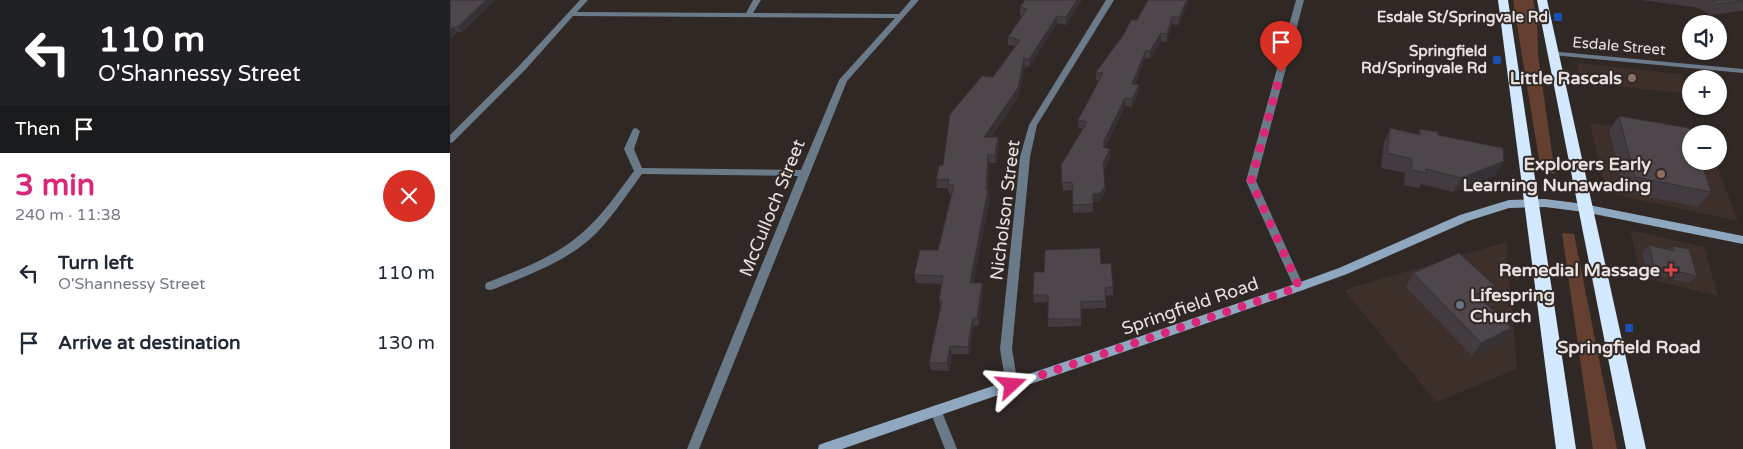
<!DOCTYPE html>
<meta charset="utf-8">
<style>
:root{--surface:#fff;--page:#f6f6f7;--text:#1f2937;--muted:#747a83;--accent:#db2777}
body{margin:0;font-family:"Varela Round",sans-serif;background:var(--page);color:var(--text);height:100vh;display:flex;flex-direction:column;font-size:19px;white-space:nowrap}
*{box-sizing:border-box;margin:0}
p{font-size:16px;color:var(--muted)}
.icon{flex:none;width:28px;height:28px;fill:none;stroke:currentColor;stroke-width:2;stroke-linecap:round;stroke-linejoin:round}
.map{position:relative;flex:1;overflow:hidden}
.side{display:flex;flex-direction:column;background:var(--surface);width:450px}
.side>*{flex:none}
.guide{background:#202124;color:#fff;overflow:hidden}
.controls{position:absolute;left:1232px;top:15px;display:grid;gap:10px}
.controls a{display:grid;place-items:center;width:45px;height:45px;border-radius:50%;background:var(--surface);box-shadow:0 1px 4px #0004;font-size:25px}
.pin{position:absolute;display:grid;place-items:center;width:42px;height:42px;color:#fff;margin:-51px -21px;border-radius:50% 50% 50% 0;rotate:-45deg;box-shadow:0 0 5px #0007}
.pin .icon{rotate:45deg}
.me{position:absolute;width:55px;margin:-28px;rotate:71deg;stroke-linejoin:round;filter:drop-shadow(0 0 4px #0008)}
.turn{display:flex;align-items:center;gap:18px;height:105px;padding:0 15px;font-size:22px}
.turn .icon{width:65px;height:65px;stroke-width:2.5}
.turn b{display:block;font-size:35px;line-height:42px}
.then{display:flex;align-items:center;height:48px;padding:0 15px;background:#0003;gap:10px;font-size:19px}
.round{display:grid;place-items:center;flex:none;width:52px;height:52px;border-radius:26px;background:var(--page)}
.summary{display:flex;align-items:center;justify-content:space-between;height:85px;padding:0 15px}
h1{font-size:30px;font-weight:700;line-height:38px;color:var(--accent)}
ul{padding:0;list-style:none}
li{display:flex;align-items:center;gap:15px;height:70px;padding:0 15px}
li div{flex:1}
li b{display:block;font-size:19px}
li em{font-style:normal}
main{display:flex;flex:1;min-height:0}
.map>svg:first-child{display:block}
.built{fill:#3d2f2a}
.green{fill:#654031}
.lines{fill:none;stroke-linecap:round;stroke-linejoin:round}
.street{fill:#6b7a88;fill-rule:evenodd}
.secondary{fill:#8fa8bf;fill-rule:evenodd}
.highway{fill:#d2e9ff;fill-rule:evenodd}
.wall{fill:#423c40}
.shaded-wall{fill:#363134}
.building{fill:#4d464b;stroke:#363134}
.route{stroke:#db2777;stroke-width:9;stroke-dasharray:0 16.2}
.transit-dot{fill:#1a4fb4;stroke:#302825;stroke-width:2}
.education-dot{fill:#8d6e63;stroke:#302825;stroke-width:2}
.health-dot{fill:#e0444e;stroke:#302825;stroke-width:2}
.worship-dot{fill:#6b7280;stroke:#302825;stroke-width:2}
.labels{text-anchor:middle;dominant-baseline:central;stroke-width:4;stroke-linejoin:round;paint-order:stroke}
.far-poi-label{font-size:15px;font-weight:bold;fill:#e7e2e0;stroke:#302825;text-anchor:end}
.far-street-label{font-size:15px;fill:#e7e2e0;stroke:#302825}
.poi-label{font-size:18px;font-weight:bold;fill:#e7e2e0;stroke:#302825;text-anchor:end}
.street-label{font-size:18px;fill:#e7e2e0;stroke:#302825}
</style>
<main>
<section class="side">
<div class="guide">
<div class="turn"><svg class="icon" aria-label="left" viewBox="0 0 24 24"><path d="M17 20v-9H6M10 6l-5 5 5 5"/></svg><div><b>110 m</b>O'Shannessy Street</div></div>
<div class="then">Then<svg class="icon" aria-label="arrive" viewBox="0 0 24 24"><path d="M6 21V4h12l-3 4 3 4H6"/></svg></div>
</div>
<div class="summary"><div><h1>3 min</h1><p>240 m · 11:38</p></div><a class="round" style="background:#d93025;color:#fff"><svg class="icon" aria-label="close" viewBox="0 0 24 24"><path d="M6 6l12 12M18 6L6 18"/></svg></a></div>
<ul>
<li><svg class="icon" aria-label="left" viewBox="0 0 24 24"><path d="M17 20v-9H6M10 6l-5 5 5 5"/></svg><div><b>Turn left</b><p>O'Shannessy Street</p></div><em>110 m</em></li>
<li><svg class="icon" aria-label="arrive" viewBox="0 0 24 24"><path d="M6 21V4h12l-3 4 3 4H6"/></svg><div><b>Arrive at destination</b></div><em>130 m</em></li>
</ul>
</section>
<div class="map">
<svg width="1293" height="449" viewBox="0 0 1293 449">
<rect width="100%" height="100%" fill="#302825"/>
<g class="built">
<path d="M 1127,63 L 1231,74 L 1239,94 L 1131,82 Z"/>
<path d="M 1140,123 L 1241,138 L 1241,161 L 1265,161 L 1288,221 L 1167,195 L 1155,187 Z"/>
<path d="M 1180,230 L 1254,247 L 1268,296 L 1191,277 Z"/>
<path d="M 1056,242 L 1067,369 L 986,402 L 894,290 Z"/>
</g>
<g class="green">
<path d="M 1063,0 L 1083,0 L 1087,19 L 1088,55 L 1105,174 L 1091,171 Z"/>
<path d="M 1112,233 L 1124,234 L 1167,449 L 1143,449 Z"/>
</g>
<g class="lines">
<g class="street">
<path d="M 130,0 L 138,0 L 127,12 L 296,13 L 303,0 L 311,0 L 303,13 L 449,14 L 461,0 L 469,0 L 397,81 L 249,449 L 237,449 L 348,176 L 192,174 C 175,197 160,221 139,240 C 112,263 76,276 44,289 L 40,290 L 36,289 L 35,286 L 36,283 C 69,270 105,257 132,233 C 153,215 168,192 184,171 L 174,149 L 183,129 L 186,128 L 190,131 L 184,149 L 192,168 L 351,170 L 389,80 L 445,18 L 123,16 L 75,70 L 3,142 L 0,143 L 0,135 L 69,66 Z"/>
<path d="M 656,0 L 664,0 L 587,125 L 580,157 L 562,349 L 568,385 L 566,389 L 562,390 L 558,389 L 556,385 L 550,349 L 570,157 L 579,125 Z"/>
<path d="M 846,0 L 854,0 L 806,181 L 854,287 L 853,290 L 849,291 L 845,290 L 844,287 L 796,181 Z"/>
<path d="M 1099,51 L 1293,69 L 1293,73 L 1102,55 L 1098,53 Z"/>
<path d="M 486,405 L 490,407 L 507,449 L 495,449 L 480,411 L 482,407 Z"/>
</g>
<path class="secondary" d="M 1095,199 L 1134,204 L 1293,236 L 1293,244 L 1134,212 L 1095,207 L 1059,208 L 1018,221 L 897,274 L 853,290 L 392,449 L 368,449 L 369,445 L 374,443 L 845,284 L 889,268 L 1010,215 L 1059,200 Z"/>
<g class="highway">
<path d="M 1048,0 L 1058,0 L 1126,449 L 1106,449 Z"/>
<path d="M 1087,0 L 1097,0 L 1196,449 L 1176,449 Z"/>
</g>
</g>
<g class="wall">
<path d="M 0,0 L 43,0 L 44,1 L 12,32 L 7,32 L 0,39 Z"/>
<path d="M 575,0 L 632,0 L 616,25 L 607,23 L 579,67 L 575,66 L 568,97 L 541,137 L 548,137 L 549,145 L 546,163 L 539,163 L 538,190 L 540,198 L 523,283 L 532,283 L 533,290 L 529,326 L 524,326 L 519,354 L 502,354 L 499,371 L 481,370 L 479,363 L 491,308 L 489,300 L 491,284 L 466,283 L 464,275 L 488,250 L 502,194 L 499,194 L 498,188 L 487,188 L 486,180 L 543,77 L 565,46 L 558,45 L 558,37 L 573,16 L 570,15 L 570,7 Z"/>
<path d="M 1192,0 L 1293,0 L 1293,11 L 1292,11 L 1260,15 L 1249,8 Z"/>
<path d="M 738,3 L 728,25 L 722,24 L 716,42 L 711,41 L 700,59 L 695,58 L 685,84 L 688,93 L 682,107 L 675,106 L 655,148 L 660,157 L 654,170 L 655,194 L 650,201 L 643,202 L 643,212 L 623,213 L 622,190 L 613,191 L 611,165 L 633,129 L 629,128 L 628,120 L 649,81 L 646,80 L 646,72 L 687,20 Z"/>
<path d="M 1169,116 L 1261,192 L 1248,207 L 1174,192 L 1159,130 Z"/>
<path d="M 940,128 L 968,134 L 970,129 L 988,135 L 1054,161 L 1045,175 L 1003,192 L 971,184 L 969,188 L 954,185 L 955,173 L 931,168 L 934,143 Z"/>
<path d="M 1199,245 L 1219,249 L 1223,246 L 1247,276 L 1239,283 L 1197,274 L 1192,253 Z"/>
<path d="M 651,264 L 663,287 L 663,295 L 656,296 L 656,308 L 631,309 L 631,326 L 598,327 L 598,302 L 584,303 L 583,295 Z"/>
<path d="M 963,273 L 1035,300 L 1033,301 L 1061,328 L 1051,342 L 1022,356 L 956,287 Z"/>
</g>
<g class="shaded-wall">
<path d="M 36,0 L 43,0 L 44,1 L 12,32 L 8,27 Z"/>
<path d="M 627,0 L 632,0 L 616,25 L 616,17 Z"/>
<path d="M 737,0 L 738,0 L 738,3 L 728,25 L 729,17 Z"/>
<path d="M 607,16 L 607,23 L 579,67 L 579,59 Z"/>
<path d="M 722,17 L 722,24 L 716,42 L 717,34 Z"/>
<path d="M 3,27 L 7,32 L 0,39 L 0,30 Z"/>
<path d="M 711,33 L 711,41 L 700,59 L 700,51 Z"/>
<path d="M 696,50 L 695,58 L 681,92 L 682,84 Z"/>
<path d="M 574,58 L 575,66 L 568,97 L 535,145 L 534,137 Z"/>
<path d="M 689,85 L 688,93 L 682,107 L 682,99 Z"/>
<path d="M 675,98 L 675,106 L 655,148 L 652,156 L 653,143 Z"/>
<path d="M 548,137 L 549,145 L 546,163 L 545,155 Z"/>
<path d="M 660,149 L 660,157 L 653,171 L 653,163 Z"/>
<path d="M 538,155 L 539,163 L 538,194 L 538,190 L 540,198 L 522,291 L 520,283 Z"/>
<path d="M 1054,161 L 1045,175 L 1003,192 L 1011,178 Z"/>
<path d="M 655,186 L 655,194 L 650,201 L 643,202 L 643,194 Z"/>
<path d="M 532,283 L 533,290 L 529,326 L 527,318 Z"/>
<path d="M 1045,286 L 1035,300 L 1017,308 L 1026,294 Z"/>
<path d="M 523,318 L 524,326 L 519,354 L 518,347 Z"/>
<path d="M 1061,328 L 1051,342 L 1022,356 L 1031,343 Z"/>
<path d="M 500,346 L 502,354 L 499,371 L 497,363 Z"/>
</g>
<g class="building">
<path d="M 0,0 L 36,0 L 8,27 L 3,27 L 0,30 Z"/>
<path d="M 575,0 L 627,0 L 616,17 L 607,16 L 579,59 L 574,58 L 568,88 L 534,137 L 548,137 L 545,155 L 538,155 L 536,190 L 538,190 L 520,283 L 532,283 L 527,318 L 523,318 L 518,347 L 500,346 L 497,363 L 479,363 L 492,300 L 489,300 L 493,276 L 464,275 L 470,250 L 488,250 L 504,185 L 498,185 L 499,179 L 486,180 L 489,166 L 493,165 L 500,114 L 532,76 L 543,77 L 570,40 L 558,37 L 577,9 L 570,7 Z"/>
<path d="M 698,0 L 737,0 L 729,17 L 722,17 L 717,34 L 711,33 L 700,51 L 696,50 L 682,84 L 689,85 L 682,99 L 675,98 L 653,143 L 655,143 L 653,147 L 660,149 L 653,163 L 655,186 L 650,193 L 643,194 L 643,204 L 623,205 L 622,182 L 612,183 L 611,165 L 637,122 L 628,120 L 653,73 L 646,72 L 674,34 L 681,20 L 687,20 Z"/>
<path d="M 1262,0 L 1293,0 L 1293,1 L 1268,4 Z"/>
<path d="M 1169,116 L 1239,128 L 1241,135 L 1241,161 L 1251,161 L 1261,192 L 1185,177 Z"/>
<path d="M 940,128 L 970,135 L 970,129 L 988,132 L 988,135 L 1053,148 L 1054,161 L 1011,178 L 976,169 L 976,173 L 961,170 L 962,159 L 937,153 Z"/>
<path d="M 1199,245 L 1224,251 L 1223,246 L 1239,249 L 1247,276 L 1204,266 Z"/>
<path d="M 650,248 L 651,264 L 661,263 L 663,287 L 655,288 L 656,301 L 631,302 L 631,319 L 598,319 L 598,295 L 583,295 L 584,272 L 594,272 L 595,250 Z"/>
<path d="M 1009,253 L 1045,286 L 1026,294 L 1061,328 L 1031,343 L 963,273 Z"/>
</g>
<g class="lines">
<path class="route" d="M 562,385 L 849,287 L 801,181 L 831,72"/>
</g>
<g class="transit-dot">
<rect x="1103" y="12" width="10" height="10" rx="2.5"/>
<rect x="1042" y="55" width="10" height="10" rx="2.5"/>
<rect x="1174" y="323" width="10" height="10" rx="2.5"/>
</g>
<g class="education-dot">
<circle cx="1182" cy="78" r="5"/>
<circle cx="1211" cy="174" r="5"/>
</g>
<path class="health-dot" d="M1218.5 262.5h5v5h5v5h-5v5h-5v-5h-5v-5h5z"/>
<circle class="worship-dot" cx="1010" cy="305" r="5"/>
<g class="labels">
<g class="far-poi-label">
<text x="1098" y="17">Esdale St/Springvale Rd</text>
<text x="1037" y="51">Springfield<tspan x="1037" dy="17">Rd/Springvale Rd</tspan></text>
</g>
<g class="far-street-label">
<text transform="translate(1169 46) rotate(5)">Esdale Street</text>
</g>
<g class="poi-label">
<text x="1172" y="78">Little Rascals</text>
<text x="1201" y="164">Explorers Early<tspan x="1201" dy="21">Learning Nunawading</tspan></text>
<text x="1210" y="270">Remedial Massage</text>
<text x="1020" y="295" text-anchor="start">Lifespring<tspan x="1020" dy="21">Church</tspan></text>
<text x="1179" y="347" text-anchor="middle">Springfield Road</text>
</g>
<g class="street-label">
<text transform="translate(322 208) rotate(-68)">McCulloch Street</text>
<text transform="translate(555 210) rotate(-83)">Nicholson Street</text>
<text transform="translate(740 306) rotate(-19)">Springfield Road</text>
</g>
</g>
</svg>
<div class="controls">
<a><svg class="icon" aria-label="sound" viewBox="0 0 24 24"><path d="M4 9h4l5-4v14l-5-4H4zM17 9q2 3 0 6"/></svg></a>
<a>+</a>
<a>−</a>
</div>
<div class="pin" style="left:831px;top:72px;background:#d93025"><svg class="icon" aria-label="arrive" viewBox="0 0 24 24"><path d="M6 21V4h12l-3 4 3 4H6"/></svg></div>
<svg class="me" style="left:562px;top:385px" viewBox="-20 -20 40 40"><path d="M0-17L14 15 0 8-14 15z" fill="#db2777" stroke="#fff" stroke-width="4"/></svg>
</div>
</main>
